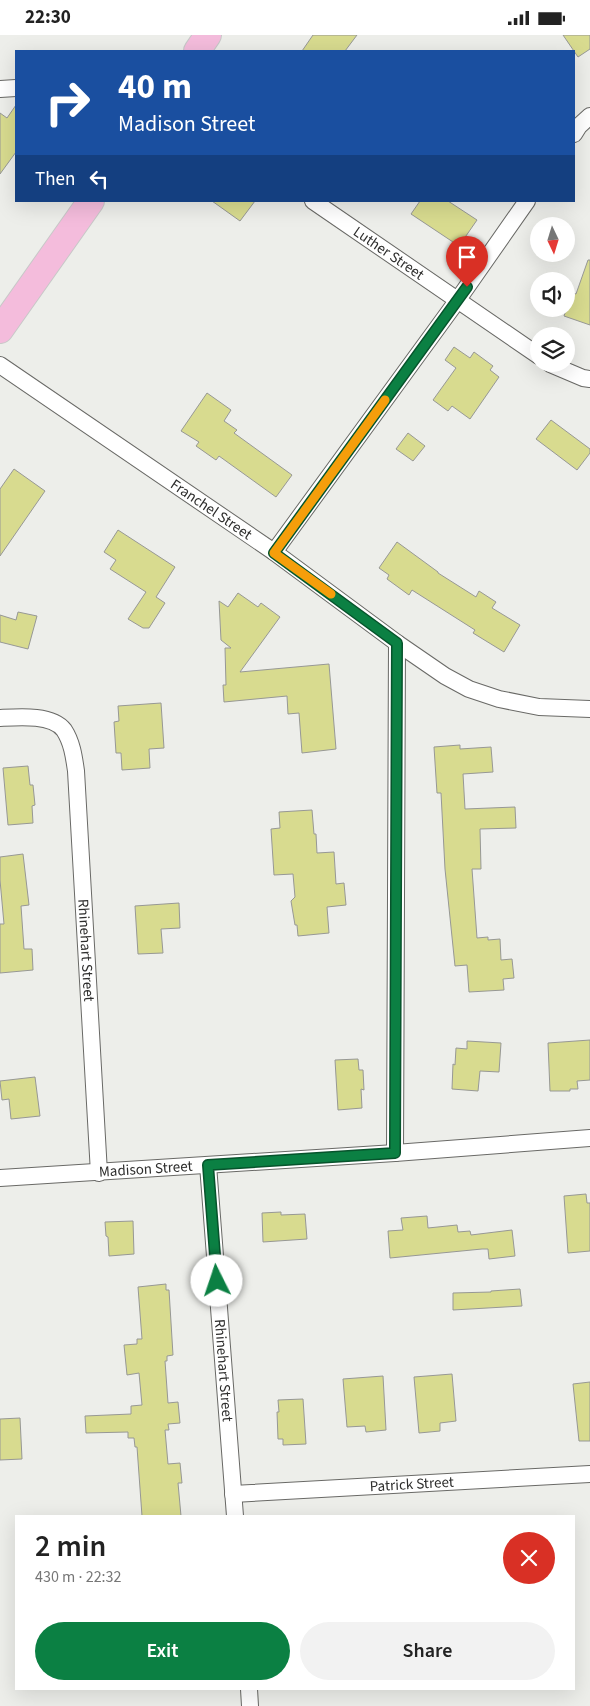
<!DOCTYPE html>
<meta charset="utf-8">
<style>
:root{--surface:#fff;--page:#f2f2f2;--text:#222;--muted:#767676;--accent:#0b8043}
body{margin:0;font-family:"Source Sans 3",sans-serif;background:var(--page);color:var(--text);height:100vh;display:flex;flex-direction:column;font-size:19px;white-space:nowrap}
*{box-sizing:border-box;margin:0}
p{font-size:16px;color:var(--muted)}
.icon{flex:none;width:28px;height:28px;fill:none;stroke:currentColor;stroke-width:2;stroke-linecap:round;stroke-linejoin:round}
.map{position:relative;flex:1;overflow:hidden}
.drawer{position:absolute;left:15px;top:1480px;width:560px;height:175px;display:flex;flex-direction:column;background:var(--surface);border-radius:0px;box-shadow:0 5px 20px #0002}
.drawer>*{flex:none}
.top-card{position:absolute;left:15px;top:15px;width:560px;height:152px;border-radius:0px;box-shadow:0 5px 20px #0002;background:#1a4fa0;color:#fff;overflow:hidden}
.needle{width:32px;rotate:176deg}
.tools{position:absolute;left:530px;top:182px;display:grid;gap:10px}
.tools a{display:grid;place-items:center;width:45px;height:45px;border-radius:50%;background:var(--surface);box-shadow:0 5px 20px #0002;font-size:25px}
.pin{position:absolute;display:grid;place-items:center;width:42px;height:42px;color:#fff;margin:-51px -21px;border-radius:50% 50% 50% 0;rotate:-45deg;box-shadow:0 0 5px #0007}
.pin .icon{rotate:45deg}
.me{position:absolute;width:55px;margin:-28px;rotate:356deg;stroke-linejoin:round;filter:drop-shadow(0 0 4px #0008)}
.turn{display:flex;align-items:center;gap:18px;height:105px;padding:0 20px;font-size:22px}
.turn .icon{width:65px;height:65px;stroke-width:2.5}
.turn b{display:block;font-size:35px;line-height:42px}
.then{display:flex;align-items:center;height:48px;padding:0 20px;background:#0003;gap:10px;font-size:19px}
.round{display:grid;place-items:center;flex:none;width:52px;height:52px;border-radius:26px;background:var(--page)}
.headline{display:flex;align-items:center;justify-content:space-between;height:85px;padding:0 20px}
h1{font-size:30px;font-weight:600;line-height:38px}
.primary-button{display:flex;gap:10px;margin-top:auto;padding:10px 20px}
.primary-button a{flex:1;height:58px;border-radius:30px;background:var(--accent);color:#fff;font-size:20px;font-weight:600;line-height:58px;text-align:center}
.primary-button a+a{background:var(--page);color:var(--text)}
.status{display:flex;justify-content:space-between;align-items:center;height:35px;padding:0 25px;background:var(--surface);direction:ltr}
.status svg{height:14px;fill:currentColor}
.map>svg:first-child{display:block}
.building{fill:#d8db8f;stroke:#979895}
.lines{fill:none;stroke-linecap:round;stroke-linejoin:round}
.minor-casing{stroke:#696966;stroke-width:18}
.primary-casing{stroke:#c8c8c8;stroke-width:28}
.minor{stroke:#fff;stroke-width:16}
.primary{stroke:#f4bcdc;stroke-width:26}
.route-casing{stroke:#07532c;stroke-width:12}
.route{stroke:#0b8043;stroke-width:9}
.slow{stroke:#f59e0b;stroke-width:9}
.labels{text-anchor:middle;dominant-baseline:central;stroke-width:4;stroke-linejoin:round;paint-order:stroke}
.street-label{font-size:15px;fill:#2d2d2c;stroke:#fffffe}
</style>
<div class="status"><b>22:30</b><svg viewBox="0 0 49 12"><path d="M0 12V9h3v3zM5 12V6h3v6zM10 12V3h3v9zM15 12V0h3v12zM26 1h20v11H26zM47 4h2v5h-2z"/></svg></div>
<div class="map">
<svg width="590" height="1671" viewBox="0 0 590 1671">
<rect width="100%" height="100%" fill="#edeeea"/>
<g class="building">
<path d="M 313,0 L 357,0 L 345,16 L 302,16 Z"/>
<path d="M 563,0 L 590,0 L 590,14 L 578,22 Z"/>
<path d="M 16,70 L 16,117 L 0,139 L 0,78 L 7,83 Z"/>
<path d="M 212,166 L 255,166 L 240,186 Z"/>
<path d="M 420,166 L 448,166 L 477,185 L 459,211 L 411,179 Z"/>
<path d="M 588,225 L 590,225 L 590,290 L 564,281 L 572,258 L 576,259 Z"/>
<path d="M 454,312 L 470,323 L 474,317 L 493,331 L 490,335 L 499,342 L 470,384 L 452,371 L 448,376 L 433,365 L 456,333 L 445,325 Z"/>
<path d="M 207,358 L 231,375 L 224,386 L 237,395 L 234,398 L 292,440 L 276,462 L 219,421 L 216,425 L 196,411 L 199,407 L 181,396 Z"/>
<path d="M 551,385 L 590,414 L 590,418 L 577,435 L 536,404 Z"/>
<path d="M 408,398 L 425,411 L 413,426 L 396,414 Z"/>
<path d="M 14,434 L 45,456 L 0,521 L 0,454 Z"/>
<path d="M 118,495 L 175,532 L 156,562 L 165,568 L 149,593 L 143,593 L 128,584 L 146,557 L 110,534 L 116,525 L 104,517 Z"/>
<path d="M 397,507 L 438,537 L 438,538 L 476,562 L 479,556 L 496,567 L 492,573 L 520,590 L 504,617 L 473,598 L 475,595 L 412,555 L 409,560 L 387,544 L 389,540 L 379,533 Z"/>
<path d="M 238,558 L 258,572 L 261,568 L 280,582 L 240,637 L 329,629 L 336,714 L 302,718 L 299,678 L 288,679 L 287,661 L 224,667 L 223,650 L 226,650 L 225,613 L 231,613 L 221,605 L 219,566 L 228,572 Z"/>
<path d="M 18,577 L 37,581 L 28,614 L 0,607 L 0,580 L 16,585 Z"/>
<path d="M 161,668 L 164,713 L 149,714 L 150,733 L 122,735 L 121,718 L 116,718 L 114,687 L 119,686 L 118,671 Z"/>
<path d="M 460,710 L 460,714 L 491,712 L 493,737 L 463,739 L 465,774 L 515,772 L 516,793 L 480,794 L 481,834 L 472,834 L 477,903 L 488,902 L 488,905 L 500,904 L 501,925 L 512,924 L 514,943 L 503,944 L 504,955 L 469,957 L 467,930 L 455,931 L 445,834 L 441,758 L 437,758 L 434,712 Z"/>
<path d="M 28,731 L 30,750 L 33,750 L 35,770 L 32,771 L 33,788 L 8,790 L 3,733 Z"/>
<path d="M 312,775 L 314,799 L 316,799 L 317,818 L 334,817 L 336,849 L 344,848 L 346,870 L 327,872 L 329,898 L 298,901 L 297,890 L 295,890 L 291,866 L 295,862 L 293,839 L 274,840 L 271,794 L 280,793 L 279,777 Z"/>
<path d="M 23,819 L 29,870 L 21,871 L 24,914 L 32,914 L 33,935 L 0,938 L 0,889 L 4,889 L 0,845 L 0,822 Z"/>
<path d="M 179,868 L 180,893 L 161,894 L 163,918 L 138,919 L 135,871 Z"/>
<path d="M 590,1005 L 590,1045 L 577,1046 L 578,1054 L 570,1054 L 570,1056 L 550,1056 L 548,1008 Z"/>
<path d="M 467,1006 L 501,1008 L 499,1037 L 480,1036 L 478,1056 L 452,1054 L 453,1029 L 455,1030 L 456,1013 L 467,1014 Z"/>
<path d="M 358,1024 L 359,1035 L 363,1035 L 364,1055 L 361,1054 L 362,1073 L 338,1075 L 335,1025 Z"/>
<path d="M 35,1042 L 40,1081 L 11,1084 L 9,1064 L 2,1065 L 0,1046 Z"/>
<path d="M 586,1159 L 587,1168 L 590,1168 L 590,1216 L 568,1218 L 564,1161 Z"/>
<path d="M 281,1177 L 281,1180 L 305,1179 L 307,1204 L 263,1207 L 262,1178 Z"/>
<path d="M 427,1181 L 428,1193 L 457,1190 L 458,1197 L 470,1196 L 471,1200 L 512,1195 L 515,1221 L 489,1224 L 488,1214 L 482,1214 L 390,1223 L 388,1196 L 403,1195 L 401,1183 Z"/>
<path d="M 133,1186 L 134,1219 L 109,1221 L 108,1202 L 106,1201 L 105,1187 Z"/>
<path d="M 166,1249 L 166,1255 L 169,1255 L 173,1320 L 167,1321 L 167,1326 L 165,1326 L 168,1368 L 178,1367 L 180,1388 L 168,1389 L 169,1395 L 165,1395 L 168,1429 L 180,1428 L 182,1448 L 178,1448 L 181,1481 L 142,1481 L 137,1412 L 135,1412 L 134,1403 L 128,1403 L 128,1397 L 86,1398 L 85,1381 L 131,1379 L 131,1371 L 142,1370 L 139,1338 L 127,1340 L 124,1310 L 137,1309 L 137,1304 L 142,1304 L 138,1252 Z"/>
<path d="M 520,1254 L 522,1271 L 453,1275 L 453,1258 L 491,1257 L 491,1256 Z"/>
<path d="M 452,1339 L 456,1386 L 440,1388 L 440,1396 L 419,1398 L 414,1342 Z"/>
<path d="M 383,1341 L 386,1395 L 366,1397 L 365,1391 L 347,1392 L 343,1344 Z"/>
<path d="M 590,1347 L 590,1406 L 579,1406 L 573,1349 Z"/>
<path d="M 303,1364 L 306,1409 L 283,1410 L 283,1404 L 278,1404 L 277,1377 L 279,1377 L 278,1365 Z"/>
<path d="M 20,1383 L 22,1424 L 0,1425 L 0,1384 Z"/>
</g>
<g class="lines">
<g class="minor-casing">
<g id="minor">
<path d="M 0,54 L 16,53"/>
<path d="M 574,99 L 579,91 L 590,81"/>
<path id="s1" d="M 313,166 L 539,321"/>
<path d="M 550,329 L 583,343 L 590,344"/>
<path id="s2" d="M 0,330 L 274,517 L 397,608 L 445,641 L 469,654 L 499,664 L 539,672 L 590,674"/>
<path d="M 274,517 L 457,266 L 527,166"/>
<path id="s3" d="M 0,683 C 18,682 52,679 64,695 C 72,707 74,722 76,736 L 99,1138"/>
<path d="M 395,1118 L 397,608"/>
<path id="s4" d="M 208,1130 L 235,1481"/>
<path id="s5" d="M 0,1143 L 395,1118 L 590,1103"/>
<path id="s6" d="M 233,1459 L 590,1439"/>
<path d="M 249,1654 L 250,1671"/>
</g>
</g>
<g class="primary-casing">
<g id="primary">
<path d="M 197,16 L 208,0"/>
<path d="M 0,295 L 91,166"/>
</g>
</g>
<use href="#minor" class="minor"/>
<use href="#primary" class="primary"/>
</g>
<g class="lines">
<g class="route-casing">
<path id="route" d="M 217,1246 L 208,1130 L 395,1118 L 397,608 L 274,518 L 467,252"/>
</g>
<use href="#route" class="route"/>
<path class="slow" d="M 331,559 L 274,518 L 385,365"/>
</g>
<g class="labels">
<g class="street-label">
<text stroke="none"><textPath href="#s1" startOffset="92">Luther Street</textPath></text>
<text stroke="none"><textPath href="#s2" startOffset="256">Franchel Street</textPath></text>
<text stroke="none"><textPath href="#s3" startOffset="290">Rhinehart Street</textPath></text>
<text stroke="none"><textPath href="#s5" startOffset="146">Madison Street</textPath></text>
<text stroke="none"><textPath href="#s4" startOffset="206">Rhinehart Street</textPath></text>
<text stroke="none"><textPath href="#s6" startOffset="179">Patrick Street</textPath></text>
</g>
</g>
</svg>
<div class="tools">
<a><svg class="needle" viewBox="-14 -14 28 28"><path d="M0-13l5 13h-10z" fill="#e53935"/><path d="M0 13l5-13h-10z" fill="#767676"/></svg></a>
<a><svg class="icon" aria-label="sound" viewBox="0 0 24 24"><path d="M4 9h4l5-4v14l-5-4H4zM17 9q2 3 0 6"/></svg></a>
<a><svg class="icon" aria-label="layers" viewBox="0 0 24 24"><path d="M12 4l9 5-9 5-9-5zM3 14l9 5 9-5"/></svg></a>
</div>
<div class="pin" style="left:467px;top:252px;background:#d93025"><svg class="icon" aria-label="arrive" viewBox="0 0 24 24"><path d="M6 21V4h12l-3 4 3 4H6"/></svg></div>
<svg class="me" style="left:217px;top:1246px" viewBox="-20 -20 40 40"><circle r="19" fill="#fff"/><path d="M0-13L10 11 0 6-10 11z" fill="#0b8043"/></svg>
<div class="top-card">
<div class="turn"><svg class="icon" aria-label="right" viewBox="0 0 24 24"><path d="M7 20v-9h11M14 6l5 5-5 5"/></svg><div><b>40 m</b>Madison Street</div></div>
<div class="then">Then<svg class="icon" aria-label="left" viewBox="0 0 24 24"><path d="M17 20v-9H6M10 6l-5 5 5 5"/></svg></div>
</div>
<section class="drawer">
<div class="headline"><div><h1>2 min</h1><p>430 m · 22:32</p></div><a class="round" style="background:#d93025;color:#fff"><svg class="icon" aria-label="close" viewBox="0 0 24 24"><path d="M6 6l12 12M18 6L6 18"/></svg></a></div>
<div class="primary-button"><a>Exit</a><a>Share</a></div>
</section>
</div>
